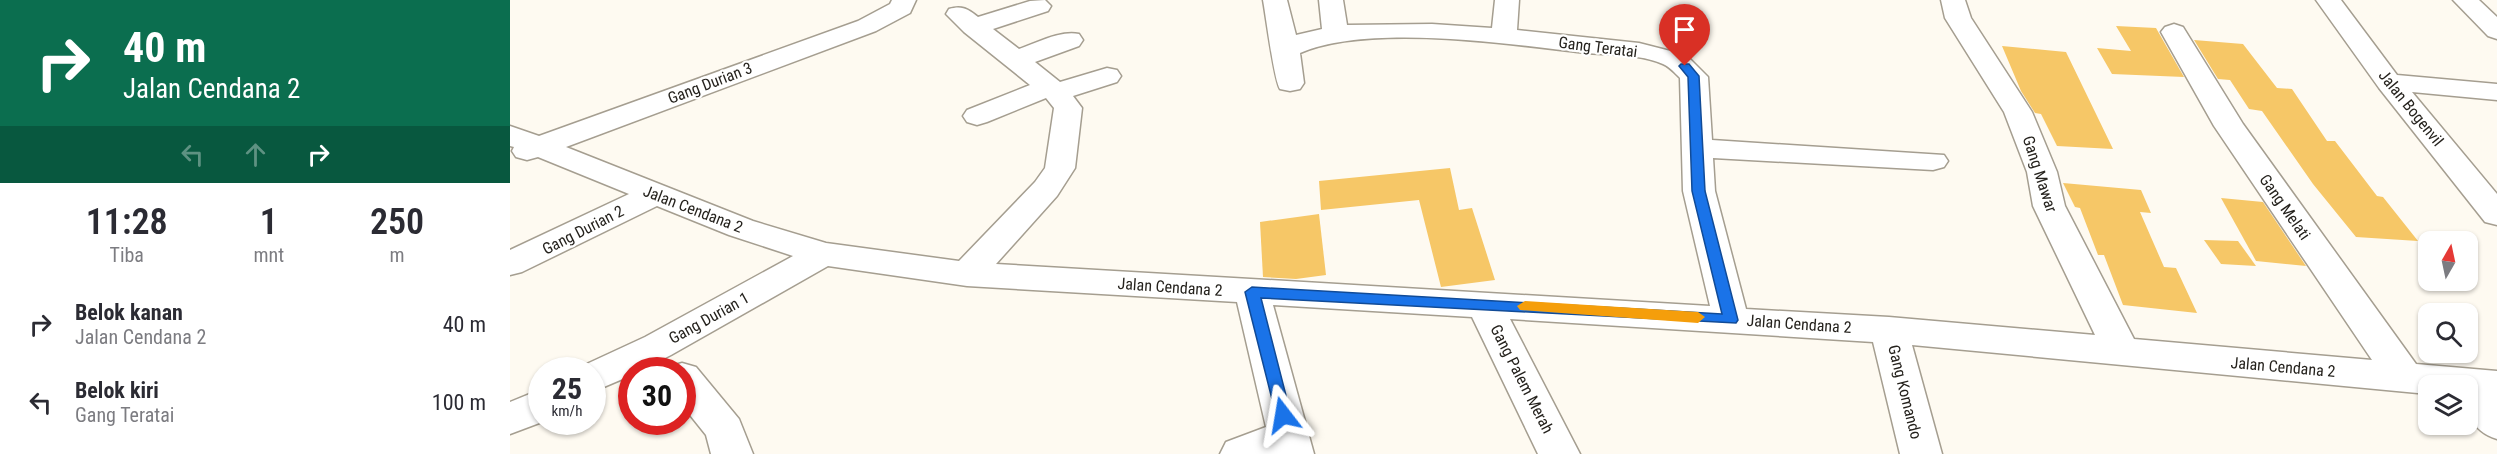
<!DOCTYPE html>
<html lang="id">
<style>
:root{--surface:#fff;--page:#f2f2f3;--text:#2b2b33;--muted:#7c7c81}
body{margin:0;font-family:"Roboto Condensed",sans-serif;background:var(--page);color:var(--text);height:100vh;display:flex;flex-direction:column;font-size:22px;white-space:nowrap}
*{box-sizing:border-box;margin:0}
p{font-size:20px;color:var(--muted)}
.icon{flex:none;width:33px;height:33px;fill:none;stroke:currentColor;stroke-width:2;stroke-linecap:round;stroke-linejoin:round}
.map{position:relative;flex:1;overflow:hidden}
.sheet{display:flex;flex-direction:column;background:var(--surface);width:510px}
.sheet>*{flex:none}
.guide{background:#0b6e4f;color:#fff;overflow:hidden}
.needle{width:39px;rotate:9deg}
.tools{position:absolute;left:1908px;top:231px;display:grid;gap:12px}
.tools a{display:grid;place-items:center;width:60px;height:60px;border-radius:12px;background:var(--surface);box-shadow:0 2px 4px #0004;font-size:30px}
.speed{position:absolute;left:18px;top:357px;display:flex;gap:12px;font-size:30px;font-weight:700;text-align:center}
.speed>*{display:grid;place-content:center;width:78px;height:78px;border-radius:50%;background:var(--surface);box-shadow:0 2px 4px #0004;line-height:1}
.speed small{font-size:15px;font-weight:400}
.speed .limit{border:9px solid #d22;background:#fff;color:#111}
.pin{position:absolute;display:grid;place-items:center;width:51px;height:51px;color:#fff;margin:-62px -26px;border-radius:50% 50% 50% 0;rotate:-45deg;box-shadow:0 0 6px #0007}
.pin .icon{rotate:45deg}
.me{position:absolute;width:66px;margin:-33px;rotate:346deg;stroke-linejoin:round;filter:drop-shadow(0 0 4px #0008)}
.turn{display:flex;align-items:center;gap:21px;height:126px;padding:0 24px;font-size:27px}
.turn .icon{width:78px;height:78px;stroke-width:2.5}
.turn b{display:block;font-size:42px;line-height:51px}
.lanes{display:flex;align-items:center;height:57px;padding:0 24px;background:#0003;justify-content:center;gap:30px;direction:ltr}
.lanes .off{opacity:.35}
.eta{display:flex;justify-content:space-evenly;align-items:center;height:102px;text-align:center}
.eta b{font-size:36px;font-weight:600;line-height:42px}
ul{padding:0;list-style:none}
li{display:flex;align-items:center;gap:18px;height:78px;padding:0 24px}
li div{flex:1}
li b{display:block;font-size:22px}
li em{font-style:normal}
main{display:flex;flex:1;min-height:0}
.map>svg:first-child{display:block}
.building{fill:#f6c767}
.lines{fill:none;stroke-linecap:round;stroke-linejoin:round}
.minor-casing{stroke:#a59e90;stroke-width:3}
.minor{fill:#fff;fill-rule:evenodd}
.route{fill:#1a73e8;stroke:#114b97;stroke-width:1.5}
.slow{fill:#f59e0b}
.labels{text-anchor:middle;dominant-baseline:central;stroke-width:4.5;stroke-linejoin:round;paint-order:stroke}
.street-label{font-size:16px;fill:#25221d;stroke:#fff}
</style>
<main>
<section class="sheet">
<div class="guide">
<div class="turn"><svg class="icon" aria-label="right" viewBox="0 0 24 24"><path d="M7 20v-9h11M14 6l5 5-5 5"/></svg><div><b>40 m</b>Jalan Cendana 2</div></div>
<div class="lanes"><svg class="icon off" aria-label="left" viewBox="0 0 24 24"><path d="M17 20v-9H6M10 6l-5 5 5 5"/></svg><svg class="icon off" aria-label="ahead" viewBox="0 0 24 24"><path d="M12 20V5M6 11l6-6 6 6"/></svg><svg class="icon" aria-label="right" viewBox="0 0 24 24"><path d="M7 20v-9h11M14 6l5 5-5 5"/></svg></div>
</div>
<div class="eta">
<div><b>11:28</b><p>Tiba</p></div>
<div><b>1</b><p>mnt</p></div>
<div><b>250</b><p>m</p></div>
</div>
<ul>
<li><svg class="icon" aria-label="right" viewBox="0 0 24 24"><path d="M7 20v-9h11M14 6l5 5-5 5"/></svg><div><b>Belok kanan</b><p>Jalan Cendana 2</p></div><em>40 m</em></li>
<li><svg class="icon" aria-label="left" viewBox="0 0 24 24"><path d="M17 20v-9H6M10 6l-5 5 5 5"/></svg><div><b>Belok kiri</b><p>Gang Teratai</p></div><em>100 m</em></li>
</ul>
</section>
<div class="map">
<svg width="1987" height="454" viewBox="0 0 1987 454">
<rect width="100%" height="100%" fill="#fefaf1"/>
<g class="building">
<path d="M 1606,26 L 1646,28 L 1674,77 L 1602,74 L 1587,48 L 1621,51 Z"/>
<path d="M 1684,40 L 1733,44 L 1767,88 L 1782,89 L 1817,141 L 1825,141 L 1867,196 L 1873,197 L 1908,241 L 1846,237 L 1803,184 L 1752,111 L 1739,109 L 1720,80 L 1708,79 Z"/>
<path d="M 1492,46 L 1556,52 L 1603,149 L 1547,146 L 1531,114 L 1525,113 L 1511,91 Z"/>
<path d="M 940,168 L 949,210 L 962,208 L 985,280 L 931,287 L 909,200 L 811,210 L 809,181 Z"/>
<path d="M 1553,183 L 1631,190 L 1641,213 L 1630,212 L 1654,267 L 1666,268 L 1687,313 L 1613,305 L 1594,255 L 1588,255 L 1570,208 L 1565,207 Z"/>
<path d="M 1711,198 L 1753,202 L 1796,266 L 1746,261 Z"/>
<path d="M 809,214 L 816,275 L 786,279 L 753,277 L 750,222 Z"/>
<path d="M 1694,240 L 1728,241 L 1746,266 L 1711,264 Z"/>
</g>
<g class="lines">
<g class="minor-casing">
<g id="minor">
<path d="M 382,0 L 406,0 L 400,13 L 366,31 L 56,147 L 243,221 L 316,243 L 449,261 L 525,182 L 535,168 L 544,108 L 536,98 L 477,122 L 467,125 L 457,122 L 453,116 L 457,110 L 520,85 L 454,32 L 436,14 L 439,9 C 452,5 458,9 468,17 L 520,1 L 535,0 L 541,6 L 538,11 L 483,29 L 509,49 C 527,43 550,30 569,34 L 573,40 L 569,46 L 525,62 L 550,82 L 597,68 L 607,70 L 611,76 L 607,82 L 563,96 L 572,108 L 565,168 L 547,196 L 486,264 L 1200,306 L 1173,191 L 1170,78 C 1165,73 1160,67 1153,64 C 1130,54 1100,55 1076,53 C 1000,44 859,23 790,53 L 794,83 L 790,89 L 780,91 L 770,89 C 764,80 756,16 753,0 L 777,0 L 786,35 L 812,29 L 809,0 L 833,0 L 837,25 L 922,24 L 982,28 L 985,0 L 1009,0 L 1007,30 L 1129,43 L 1176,55 L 1198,77 L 1202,140 L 1434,155 L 1438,161 L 1434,167 L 1423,170 L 1203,158 L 1205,191 L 1236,309 L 1379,317 L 1585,335 L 1523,206 L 1517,172 L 1494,112 L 1435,18 L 1431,0 L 1455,0 L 1461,18 L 1522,112 L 1547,172 L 1555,206 L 1624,339 L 1862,360 L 1704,126 L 1651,32 L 1655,27 L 1664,24 L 1673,27 L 1733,124 L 1906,364 L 1987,371 L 1987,439 C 1959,430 1958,412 1958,386 L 1918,386 L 1918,394 L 1402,345 L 1432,454 L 1390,454 L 1363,342 L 1000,319 L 1070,454 L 1028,454 L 962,317 L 763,305 L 804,454 L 710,454 L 716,442 L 756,427 L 727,302 L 457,286 L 318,266 L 161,355 L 131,370 L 122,370 L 122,375 L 82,392 L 82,370 L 67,370 L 68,368 L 135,337 L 283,256 L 219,235 L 147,206 L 12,272 L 0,275 L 0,250 L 119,194 L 28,157 L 17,160 L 6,157 L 2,151 L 4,147 L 0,146 L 0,126 L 29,136 L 348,21 L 380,4 Z"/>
<path d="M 1806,0 L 1831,0 L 1887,75 L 1987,84 L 1987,100 L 1902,92 L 1987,194 L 1987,225 L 1975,222 L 1869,88 Z"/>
<path d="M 1943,0 L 1969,0 L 1987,17 L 1987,39 L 1978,36 Z"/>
<path d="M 172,363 L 186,367 L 229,419 L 243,454 L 201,454 L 196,435 L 172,405 L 172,370 L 156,370 L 158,367 Z"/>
<path d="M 32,389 L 32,422 L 0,434 L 0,402 Z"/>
</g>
</g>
<use href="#minor" class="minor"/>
</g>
<path class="route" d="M 1171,64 L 1179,64 L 1189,76 L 1195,191 L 1228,320 L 1226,323 L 751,298 L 781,415 L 779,419 L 767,419 L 735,292 L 742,287 L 1212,314 L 1182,191 L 1178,77 L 1169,66 Z"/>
<path class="slow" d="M 1015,301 L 1188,312 L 1195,317 L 1188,323 L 1010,310 L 1007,306 Z"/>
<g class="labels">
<g class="street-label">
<text transform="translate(1088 47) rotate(7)">Gang Teratai</text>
<text transform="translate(200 83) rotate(-21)">Gang Durian 3</text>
<text transform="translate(1901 108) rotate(51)">Jalan Bogenvil</text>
<text transform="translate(1530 174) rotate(72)">Gang Mawar</text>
<text transform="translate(1775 207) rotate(55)">Gang Melati</text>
<text transform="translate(183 209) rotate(21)">Jalan Cendana 2</text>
<text transform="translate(73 230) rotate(-27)">Gang Durian 2</text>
<text transform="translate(660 287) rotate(4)">Jalan Cendana 2</text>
<text transform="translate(199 318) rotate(-29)">Gang Durian 1</text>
<text transform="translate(1289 324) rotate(4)">Jalan Cendana 2</text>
<text transform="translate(1773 367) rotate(5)">Jalan Cendana 2</text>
<text transform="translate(1012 379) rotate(63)">Gang Palem Merah</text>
<text transform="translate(1395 392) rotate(76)">Gang Komando</text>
</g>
</g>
</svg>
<div class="tools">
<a><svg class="needle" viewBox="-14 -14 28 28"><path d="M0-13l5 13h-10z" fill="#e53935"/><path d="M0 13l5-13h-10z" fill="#7c7c81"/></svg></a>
<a><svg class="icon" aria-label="search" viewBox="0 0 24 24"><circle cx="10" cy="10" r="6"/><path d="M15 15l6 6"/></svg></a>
<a><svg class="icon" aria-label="layers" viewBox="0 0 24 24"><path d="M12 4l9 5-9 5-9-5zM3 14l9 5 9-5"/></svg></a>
</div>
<div class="speed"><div>25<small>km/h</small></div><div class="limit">30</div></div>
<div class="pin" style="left:1175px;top:66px;background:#d93025"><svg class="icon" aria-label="arrive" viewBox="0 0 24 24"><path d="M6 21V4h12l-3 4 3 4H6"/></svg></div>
<svg class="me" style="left:773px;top:415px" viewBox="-20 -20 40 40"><path d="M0-17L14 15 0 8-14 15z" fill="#1a73e8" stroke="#fff" stroke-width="4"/></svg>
</div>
</main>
